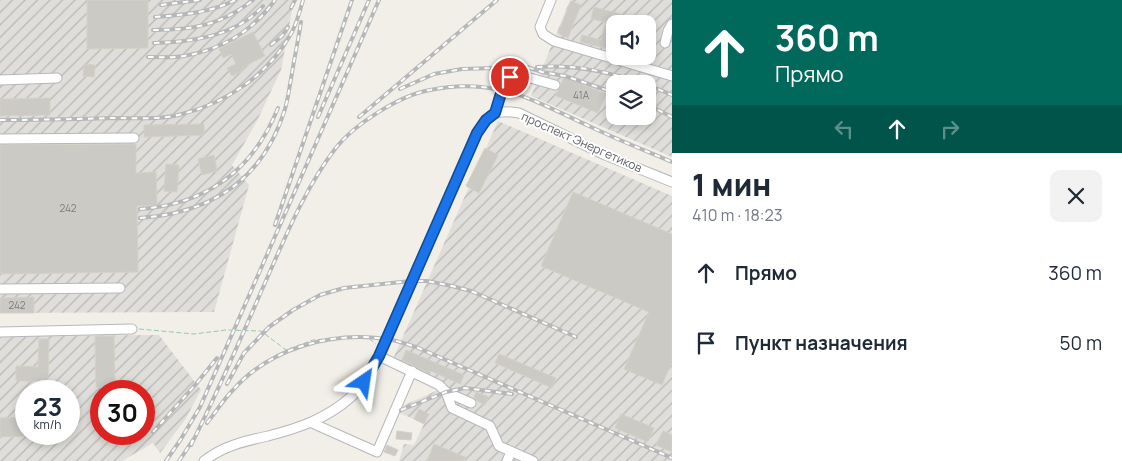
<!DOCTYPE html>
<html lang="ru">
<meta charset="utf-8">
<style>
:root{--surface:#fff;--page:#f2f2f3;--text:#1f2937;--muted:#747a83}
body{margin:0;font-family:Manrope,sans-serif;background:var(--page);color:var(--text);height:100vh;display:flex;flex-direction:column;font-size:19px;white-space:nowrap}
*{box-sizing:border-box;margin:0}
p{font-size:16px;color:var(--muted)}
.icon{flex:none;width:28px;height:28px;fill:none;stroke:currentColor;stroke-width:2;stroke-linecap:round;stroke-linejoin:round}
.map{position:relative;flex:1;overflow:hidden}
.details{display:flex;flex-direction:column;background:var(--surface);width:450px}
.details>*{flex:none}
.guide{background:#00695c;color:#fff;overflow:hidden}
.controls{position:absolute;left:606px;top:15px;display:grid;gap:10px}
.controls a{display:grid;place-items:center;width:50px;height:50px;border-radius:10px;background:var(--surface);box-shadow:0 2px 8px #0003;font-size:25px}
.speed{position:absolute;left:15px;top:380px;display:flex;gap:10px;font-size:25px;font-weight:700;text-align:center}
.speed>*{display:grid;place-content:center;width:65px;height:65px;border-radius:50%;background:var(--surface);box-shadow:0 2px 8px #0003;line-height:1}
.speed small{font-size:12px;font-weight:400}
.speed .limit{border:8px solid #d22;background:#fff;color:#111}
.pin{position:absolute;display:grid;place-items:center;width:42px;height:42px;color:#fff;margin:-21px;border:2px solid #fff;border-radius:50%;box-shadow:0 1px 5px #0007}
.me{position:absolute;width:55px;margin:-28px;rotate:32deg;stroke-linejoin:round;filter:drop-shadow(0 0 4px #0008)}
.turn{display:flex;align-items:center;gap:18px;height:105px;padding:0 20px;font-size:22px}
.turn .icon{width:65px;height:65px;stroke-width:2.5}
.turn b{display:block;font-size:35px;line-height:42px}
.lanes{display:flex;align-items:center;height:48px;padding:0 20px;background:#0003;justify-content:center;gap:25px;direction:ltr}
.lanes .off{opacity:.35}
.round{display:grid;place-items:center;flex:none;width:52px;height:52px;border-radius:10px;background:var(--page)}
.headline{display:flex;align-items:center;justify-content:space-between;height:85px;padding:0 20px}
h1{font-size:30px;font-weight:800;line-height:38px}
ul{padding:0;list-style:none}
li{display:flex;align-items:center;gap:15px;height:70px;padding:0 20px}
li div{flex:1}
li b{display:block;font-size:19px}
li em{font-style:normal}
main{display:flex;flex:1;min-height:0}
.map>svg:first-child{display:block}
.industrial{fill:url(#industrial-furrows);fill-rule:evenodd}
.building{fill:#cccac5;stroke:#d6d1c6}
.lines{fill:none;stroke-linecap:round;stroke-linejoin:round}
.minor-casing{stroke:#b5b8bc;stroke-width:11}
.path{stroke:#9cc7a9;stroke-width:1;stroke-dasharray:5 2.5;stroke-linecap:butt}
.minor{stroke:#fff;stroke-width:9}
.rail-casing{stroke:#b6b7b8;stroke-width:4}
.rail{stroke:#fff;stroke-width:2;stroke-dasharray:5.5;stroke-linecap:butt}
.route-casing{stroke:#114b97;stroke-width:12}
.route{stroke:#1a73e8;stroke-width:9}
.labels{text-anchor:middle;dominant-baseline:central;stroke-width:4;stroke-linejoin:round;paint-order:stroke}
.number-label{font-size:10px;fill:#7a7d7f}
.street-label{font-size:12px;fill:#5f6368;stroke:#fff}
</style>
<main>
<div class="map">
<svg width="672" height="461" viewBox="0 0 672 461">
<defs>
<pattern id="industrial-furrows" width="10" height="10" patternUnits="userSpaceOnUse" patternTransform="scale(1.25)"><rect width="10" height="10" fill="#e0deda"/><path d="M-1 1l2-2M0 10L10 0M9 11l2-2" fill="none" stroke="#b9b8b5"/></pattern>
</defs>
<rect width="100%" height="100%" fill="#f1efe8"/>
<g class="industrial">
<path d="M 0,0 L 294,0 L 281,70 L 257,121 L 232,165 L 249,185 L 214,312 L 0,313 Z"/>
<path d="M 570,0 L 672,0 L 672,157 L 531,96 ZM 615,24 L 648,24 L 648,56 L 615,56 ZM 615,84 L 648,84 L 648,116 L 615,116 Z"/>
<path d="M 498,121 L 672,196 L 672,461 L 399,461 L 404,444 L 414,445 L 424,424 L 398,412 L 400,407 L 438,390 L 441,380 L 393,359 Z"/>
<path d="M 159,335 L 201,390 L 185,420 L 160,453 L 153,443 L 122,461 L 0,461 L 0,336 ZM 26,391 L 69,391 L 69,434 L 26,434 ZM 101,391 L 144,391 L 144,434 L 101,434 Z"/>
</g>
<g class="building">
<path d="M 87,0 L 148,0 L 148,48 L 87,49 Z"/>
<path d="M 571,1 L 581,5 L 568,38 L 558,33 Z"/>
<path d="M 594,7 L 620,14 L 618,24 L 615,24 L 615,35 L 612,50 L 580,42 L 582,35 L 601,40 L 606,22 L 591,19 Z"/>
<path d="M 253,32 L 265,56 L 243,67 L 244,70 L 232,76 L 227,68 L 236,64 L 231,54 L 223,58 L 219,49 Z"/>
<path d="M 84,64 L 95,65 L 94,77 L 83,76 Z"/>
<path d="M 564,77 L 606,94 L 598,113 L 556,96 Z"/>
<path d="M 50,98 L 50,115 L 0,116 L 0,99 Z"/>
<path d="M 204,124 L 204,135 L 144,137 L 144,125 Z"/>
<path d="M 136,144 L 136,173 L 156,172 L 157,205 L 137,206 L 138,272 L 0,274 L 0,145 Z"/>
<path d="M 485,148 L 498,155 L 479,193 L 466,186 Z"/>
<path d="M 214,155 L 217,171 L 202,175 L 198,159 Z"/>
<path d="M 166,164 L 179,165 L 177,192 L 164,191 Z"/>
<path d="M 573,192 L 672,234 L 672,362 L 662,385 L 624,369 L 649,312 L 541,266 Z"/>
<path d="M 34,297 L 34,313 L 0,313 L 0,298 Z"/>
<path d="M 95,336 L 114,336 L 115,387 L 96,387 Z"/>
<path d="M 39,339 L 49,339 L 48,381 L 16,381 L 16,366 L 38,367 Z"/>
<path d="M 406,350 L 464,375 L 460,384 L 431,371 L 430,374 L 402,360 Z"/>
<path d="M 499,354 L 556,378 L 552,388 L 495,363 Z"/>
<path d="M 476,392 L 489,397 L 485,405 L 477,401 L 474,397 Z"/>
<path d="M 419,409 L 429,414 L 424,424 L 414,419 Z"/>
<path d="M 621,414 L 654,428 L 648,442 L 615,428 Z"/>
<path d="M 26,417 L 26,436 L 0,437 L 0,418 Z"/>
<path d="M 397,431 L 412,433 L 411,440 L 396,439 Z"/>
<path d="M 663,431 L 672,435 L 672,452 L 656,445 Z"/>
<path d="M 434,444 L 465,457 L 464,461 L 427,461 Z"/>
<path d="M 387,445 L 398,450 L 395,456 L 384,452 Z"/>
</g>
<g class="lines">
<g class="minor-casing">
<g id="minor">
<path d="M 551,0 L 540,27 L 543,34 L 554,41 L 672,76"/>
<path d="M 665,43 L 668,31 L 672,24"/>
<path d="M 0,80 L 57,78"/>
<path d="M 495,113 L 502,90 L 510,77 L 523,76 L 555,85"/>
<path d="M 0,139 L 134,138"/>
<path d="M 0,289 L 120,288"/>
<path d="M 0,332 L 132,329"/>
<path d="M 379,356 L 439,385 L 446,392 L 452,408 L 490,426 L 499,446 L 533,461"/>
<path d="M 446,392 L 471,403"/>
<path d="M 312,423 L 377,452 L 412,371"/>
<path d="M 204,461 C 223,446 245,441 268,436 C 299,428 326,419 351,397 C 363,386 371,370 379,356 L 477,133 C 489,113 495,109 519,113 L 605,155 L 672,182"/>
<path d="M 507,461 L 511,452"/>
</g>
</g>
<path class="path" d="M 139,329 L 194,334 L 226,330 L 261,331 L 286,350 L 313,340 L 357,336 L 367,337 L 376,344"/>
<use href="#minor" class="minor"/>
<g class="rail-casing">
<g id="rail">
<path d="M 161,5 L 200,0"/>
<path d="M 291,8 L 295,0"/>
<path d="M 155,17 C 182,15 210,13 235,0"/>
<path d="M 153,30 C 193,30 222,25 253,0"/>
<path d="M 154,43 C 193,42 236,36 263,6"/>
<path d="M 271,45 L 282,36 L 288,27"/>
<path d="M 148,57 C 160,57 172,58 184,56 C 221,50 253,31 275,0"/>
<path d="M 537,67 C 574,64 610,72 645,84"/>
<path d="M 648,85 L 672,95"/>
<path d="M 400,89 L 434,74 L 462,69 L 527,67 L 542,72 L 565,76 L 615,93"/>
<path d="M 648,105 L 672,117"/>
<path d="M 318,117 L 369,0"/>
<path d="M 359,117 L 497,0"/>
<path d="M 0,120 C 38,120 76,119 114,118 C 136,118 161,120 182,114 C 227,103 270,73 292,32 C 297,22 300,11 303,0"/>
<path d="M 140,209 C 207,204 253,170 278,108"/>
<path d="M 140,218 C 212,213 263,180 285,109 C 288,99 289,89 291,79 C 294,60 298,41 301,22"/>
<path d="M 275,225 L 352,0"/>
<path d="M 227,384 L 244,353 L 269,327 L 293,310 L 320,295 L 344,288 L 411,281 L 427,281 L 452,286 L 471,291 L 576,337"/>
<path d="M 401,410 L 446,392 L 465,388 L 512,394"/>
<path d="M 207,423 C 216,412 223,400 233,390 C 270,348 332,331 386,339 C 396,340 406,344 416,347 L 672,458"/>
<path d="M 153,432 L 196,384 L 217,358"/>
<path d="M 191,445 C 219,390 243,333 268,276 C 287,233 306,187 335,149 C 353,125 400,95 430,90 C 453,85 478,85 501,90 C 532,97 560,113 589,126 C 616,139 644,150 672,162"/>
<path d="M 166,461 L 181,439 L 200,407 L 379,0"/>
<path d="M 179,461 L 193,440"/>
</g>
</g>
<use href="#rail" class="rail"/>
</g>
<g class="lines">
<g class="route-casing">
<path id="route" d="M 364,382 L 379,356 L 477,133 L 486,120 L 495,113 L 502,90 L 510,77"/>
</g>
<use href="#route" class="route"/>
</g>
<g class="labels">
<g class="number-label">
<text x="581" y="95">41А</text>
<text x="68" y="208">242</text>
<text x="17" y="305">242</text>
</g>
<g class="street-label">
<text transform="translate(582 142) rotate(24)">проспект Энергетиков</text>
</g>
</g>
</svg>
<div class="controls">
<a><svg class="icon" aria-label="sound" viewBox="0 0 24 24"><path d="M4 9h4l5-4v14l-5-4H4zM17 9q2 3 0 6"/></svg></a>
<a><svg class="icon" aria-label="layers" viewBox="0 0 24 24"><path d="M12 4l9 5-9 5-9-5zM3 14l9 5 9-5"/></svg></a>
</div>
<div class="speed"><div>23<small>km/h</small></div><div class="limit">30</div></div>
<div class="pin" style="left:510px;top:77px;background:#d93025"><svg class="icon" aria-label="arrive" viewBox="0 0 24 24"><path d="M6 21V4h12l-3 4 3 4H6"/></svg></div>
<svg class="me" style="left:364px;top:382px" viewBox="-20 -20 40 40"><path d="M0-17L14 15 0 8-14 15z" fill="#1a73e8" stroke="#fff" stroke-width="4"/></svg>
</div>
<section class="details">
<div class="guide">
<div class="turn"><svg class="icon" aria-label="ahead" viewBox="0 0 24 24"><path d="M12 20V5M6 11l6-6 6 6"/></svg><div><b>360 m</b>Прямо</div></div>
<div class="lanes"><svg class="icon off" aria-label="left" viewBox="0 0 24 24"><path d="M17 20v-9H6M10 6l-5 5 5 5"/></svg><svg class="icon" aria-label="ahead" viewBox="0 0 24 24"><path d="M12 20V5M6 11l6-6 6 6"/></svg><svg class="icon off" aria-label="right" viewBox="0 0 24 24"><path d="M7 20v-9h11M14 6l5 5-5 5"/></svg></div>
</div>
<div class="headline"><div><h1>1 мин</h1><p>410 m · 18:23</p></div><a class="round"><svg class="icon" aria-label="close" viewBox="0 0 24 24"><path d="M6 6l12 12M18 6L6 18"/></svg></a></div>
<ul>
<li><svg class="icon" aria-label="ahead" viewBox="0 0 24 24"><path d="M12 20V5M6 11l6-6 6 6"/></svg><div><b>Прямо</b></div><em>360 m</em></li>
<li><svg class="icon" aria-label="arrive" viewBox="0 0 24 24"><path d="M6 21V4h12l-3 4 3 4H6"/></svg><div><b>Пункт назначения</b></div><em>50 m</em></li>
</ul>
</section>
</main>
